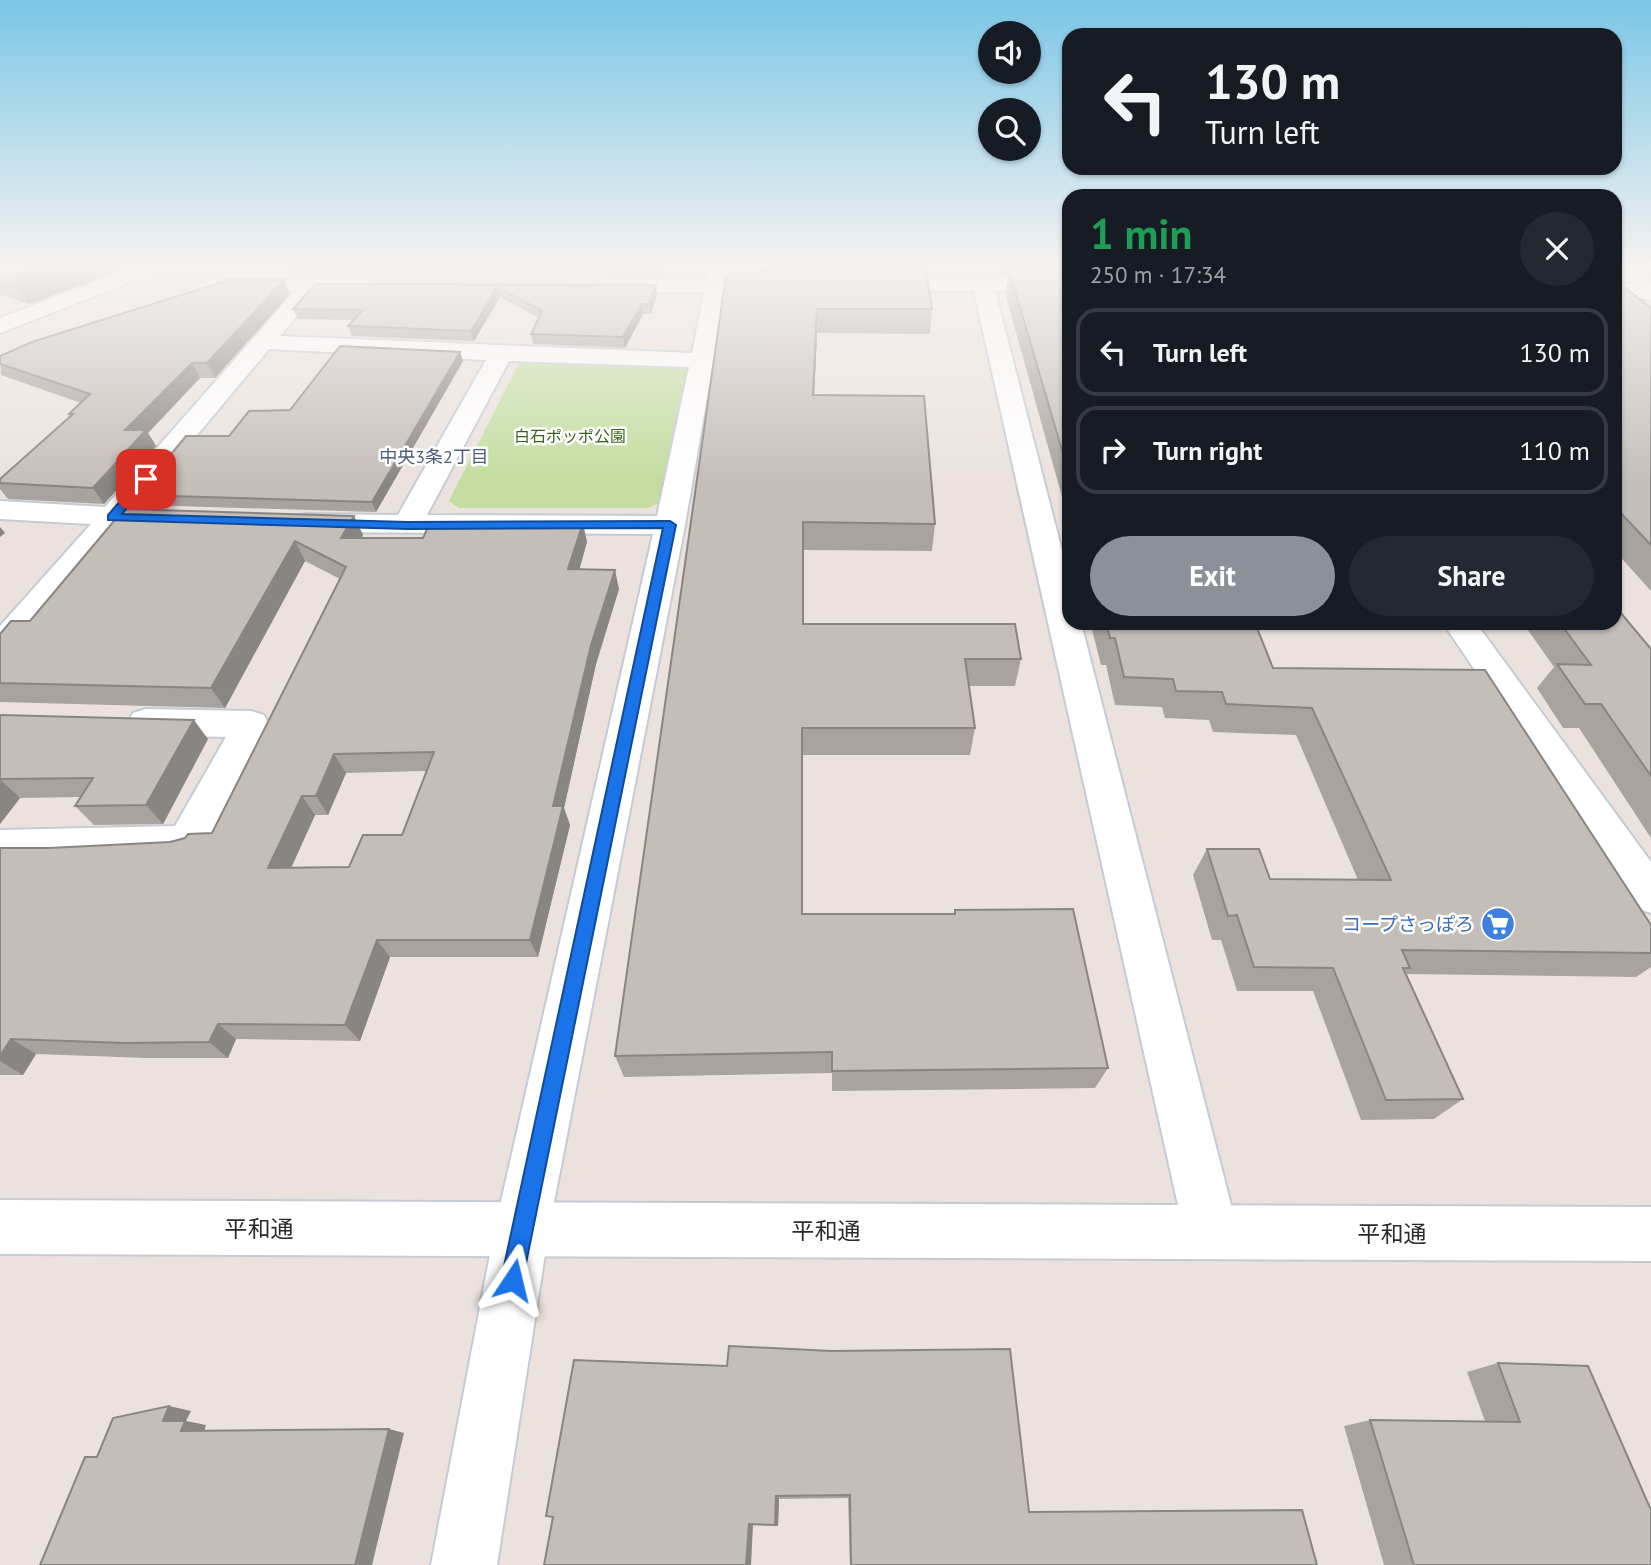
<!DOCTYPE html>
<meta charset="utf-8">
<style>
:root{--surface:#171b24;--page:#242831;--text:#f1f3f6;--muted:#9ea1a6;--line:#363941;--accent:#8c9099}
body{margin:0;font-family:"PT Sans","Noto Sans JP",sans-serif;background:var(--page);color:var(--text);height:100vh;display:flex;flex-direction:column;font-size:26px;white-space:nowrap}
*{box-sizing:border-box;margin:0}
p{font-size:23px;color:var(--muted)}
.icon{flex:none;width:38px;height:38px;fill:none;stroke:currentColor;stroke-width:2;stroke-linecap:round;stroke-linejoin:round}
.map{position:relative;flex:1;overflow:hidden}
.drawer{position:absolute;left:1062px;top:189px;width:560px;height:441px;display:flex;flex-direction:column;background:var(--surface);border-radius:21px;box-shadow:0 2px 5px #0004}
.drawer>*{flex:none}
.top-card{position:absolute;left:1062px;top:28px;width:560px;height:147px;border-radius:21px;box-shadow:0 2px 5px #0004;background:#171b24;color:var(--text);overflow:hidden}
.buttons{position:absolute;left:978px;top:21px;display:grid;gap:14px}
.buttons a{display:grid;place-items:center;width:63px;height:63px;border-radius:50%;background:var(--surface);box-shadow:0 2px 5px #0004;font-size:35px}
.pin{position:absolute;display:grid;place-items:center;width:60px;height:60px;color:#fff;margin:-30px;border-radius:14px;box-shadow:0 4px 10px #0006}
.me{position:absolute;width:77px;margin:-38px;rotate:10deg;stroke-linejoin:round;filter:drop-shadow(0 0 5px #0008)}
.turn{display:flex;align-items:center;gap:24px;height:147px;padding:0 28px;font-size:32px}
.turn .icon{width:91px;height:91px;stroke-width:2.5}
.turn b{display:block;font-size:49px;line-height:60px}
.round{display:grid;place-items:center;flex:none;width:74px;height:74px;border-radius:37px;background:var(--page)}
.summary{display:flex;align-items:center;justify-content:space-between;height:119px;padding:0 28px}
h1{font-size:42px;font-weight:700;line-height:52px;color:#1e9e55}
.button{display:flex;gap:14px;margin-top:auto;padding:14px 28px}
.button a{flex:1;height:80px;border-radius:42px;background:var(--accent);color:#fff;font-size:28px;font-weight:700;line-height:80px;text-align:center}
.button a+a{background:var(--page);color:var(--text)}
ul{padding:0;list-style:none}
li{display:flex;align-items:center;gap:21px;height:88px;margin:0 14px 10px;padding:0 14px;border:4px solid var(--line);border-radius:21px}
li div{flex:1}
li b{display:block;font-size:26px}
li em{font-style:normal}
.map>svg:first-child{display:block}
.green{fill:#c2dd9e}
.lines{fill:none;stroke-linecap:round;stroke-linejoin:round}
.street-casing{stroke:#c5cbd3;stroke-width:4}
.secondary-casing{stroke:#c5cbd3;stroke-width:4}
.street{fill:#fff;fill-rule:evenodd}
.secondary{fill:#fff;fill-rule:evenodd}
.wall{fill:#a9a39f;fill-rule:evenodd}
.shaded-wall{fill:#898582}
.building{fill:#c4beb9;stroke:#898582;stroke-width:2;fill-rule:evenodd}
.route{fill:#1a73e8;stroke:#114b97;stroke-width:2}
.labels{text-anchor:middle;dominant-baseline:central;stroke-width:5;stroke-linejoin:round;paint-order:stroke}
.far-park-label{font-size:16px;fill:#3c6220;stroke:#fff}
.far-neighbourhood-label{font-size:18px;fill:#4e5f77;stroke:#fff}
.shop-label{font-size:19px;fill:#366cbe;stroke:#fff;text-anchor:end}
.near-street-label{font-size:23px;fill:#2a2a2a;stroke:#fff}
</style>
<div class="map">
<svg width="1651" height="1565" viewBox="0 0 1651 1565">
<rect width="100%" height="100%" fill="#ebe2de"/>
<path class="green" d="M 519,363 L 690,363 L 659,503 L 648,508 L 459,508 L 449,501 Z"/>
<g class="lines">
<g class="street-casing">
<g id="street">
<path d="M 136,266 L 164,266 L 161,270 L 0,333 L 0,318 Z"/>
<path d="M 710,266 L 730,266 L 728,280 L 748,282 L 751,286 L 748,290 L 725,292 L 685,525 L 549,1228 L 497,1565 L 431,1565 L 495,1228 L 653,534 L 306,532 L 296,529 L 291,523 L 296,517 L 306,514 L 398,515 L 486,360 L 269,349 L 136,508 L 179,513 L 184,519 L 179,525 L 169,528 L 122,525 L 12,656 L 0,659 L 0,626 L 91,524 L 0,519 L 0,501 L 105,507 L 295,291 L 234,290 L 227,288 L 224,284 L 227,280 L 366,280 L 373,282 L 376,286 L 373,290 L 366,292 L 317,292 L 280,336 L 692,353 L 704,292 L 605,292 L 598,290 L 595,286 L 598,282 L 605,280 L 707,280 ZM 509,361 L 689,367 L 657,516 L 427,515 Z"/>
<path d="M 1069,278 L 1069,290 L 995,291 L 1069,578 L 1069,623 L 1081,623 L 1238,1232 L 1230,1251 L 1211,1259 L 1192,1251 L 1184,1232 L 974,291 L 878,291 L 871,289 L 868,285 L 871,281 L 878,279 Z"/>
<path d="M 1615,282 L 1651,288 L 1651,300 L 1615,294 Z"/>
<path d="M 1443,623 L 1476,623 L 1651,862 L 1651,913 L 1636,908 Z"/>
<path d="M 146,709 L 251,711 L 264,715 L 269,724 L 201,854 L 187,858 L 0,864 L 0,830 L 175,826 L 226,737 L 146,735 L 133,731 L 128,722 L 133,713 Z"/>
</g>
</g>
<g class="secondary-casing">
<g id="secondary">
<path d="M 1615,266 L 1632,266 L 1651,282 L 1651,298 L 1644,296 L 1615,273 Z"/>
<path d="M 0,1200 L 1651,1207 L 1651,1261 L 0,1254 Z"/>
</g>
</g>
<use href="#street" class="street"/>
<use href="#secondary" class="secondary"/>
</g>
<g class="wall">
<path d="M 0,266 L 132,266 L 29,304 L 0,295 Z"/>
<path d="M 288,266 L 667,266 L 663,277 L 292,276 Z"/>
<path d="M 758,266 L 922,266 L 922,270 L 932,309 L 930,334 L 817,333 L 814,395 L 935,524 L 932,551 L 804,550 L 803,624 L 1021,659 L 1015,686 L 969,686 L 975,728 L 970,755 L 803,755 L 803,914 L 954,914 L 955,910 L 1108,1068 L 1095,1088 L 832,1091 L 832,1073 L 624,1077 L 615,1056 L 754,275 L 759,271 Z"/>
<path d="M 998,266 L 1069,266 L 1069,518 L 1068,518 L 1005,293 L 1008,276 L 1000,276 Z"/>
<path d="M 1615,282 L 1651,308 L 1651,591 L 1615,551 Z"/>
<path d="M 315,284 L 656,285 L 657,295 L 651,314 L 643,314 L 625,348 L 533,344 L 531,334 L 539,318 L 500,297 L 474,341 L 352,336 L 348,326 L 354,320 L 298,319 L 293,309 Z"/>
<path d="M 290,294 L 215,378 L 200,378 L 148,433 L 156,446 L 104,504 L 8,499 L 0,489 L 0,479 L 70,416 L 69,414 L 81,403 L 1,375 L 0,356 Z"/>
<path d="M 460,352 L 463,361 L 376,512 L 143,505 L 137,495 L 229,436 L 290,410 Z"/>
<path d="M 354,516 L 363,535 L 362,538 L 587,542 L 579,569 L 619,589 L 596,664 L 564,808 L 570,825 L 538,957 L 390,957 L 360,1041 L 236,1039 L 228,1058 L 147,1058 L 36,1054 L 23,1075 L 0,1075 L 0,848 L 49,848 L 170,842 L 212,833 L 340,579 L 305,561 L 225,708 L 0,702 L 0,634 L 30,621 ZM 426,771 L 402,835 L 349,867 L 291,867 L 315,815 L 328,815 L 346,773 Z"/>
<path d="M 1092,623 L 1255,623 L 1273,668 L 1651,925 L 1651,967 L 1636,977 L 1405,974 L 1463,1099 L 1434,1119 L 1361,1120 L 1313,991 L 1237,991 L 1221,940 L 1212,940 L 1193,875 L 1207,849 L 1270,879 L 1358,880 L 1296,735 L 1213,732 L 1209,720 L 1165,718 L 1162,707 L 1115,705 L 1106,665 L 1101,665 L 1091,626 Z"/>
<path d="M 1523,623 L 1615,623 L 1651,649 L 1651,838 L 1579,728 L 1563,728 L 1537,688 L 1554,667 Z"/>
<path d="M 0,715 L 208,739 L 163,824 L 94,825 L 75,806 L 81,797 L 20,798 L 0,824 Z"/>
<path d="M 574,1360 L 1029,1512 L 1317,1565 L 850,1565 L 848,1498 L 779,1499 L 778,1526 L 553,1517 Z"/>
<path d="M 1498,1363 L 1651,1565 L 1384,1565 L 1344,1426 L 1370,1420 L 1485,1421 L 1467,1372 Z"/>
</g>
<g class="shaded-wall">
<path d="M 45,266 L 132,266 L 29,304 L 12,277 Z"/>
<path d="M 662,266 L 667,266 L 663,277 Z"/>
<path d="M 284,280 L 290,294 L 215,378 L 207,363 Z"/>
<path d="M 656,285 L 657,295 L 651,314 L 649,304 Z"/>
<path d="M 497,287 L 500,297 L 474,341 L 471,331 Z"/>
<path d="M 642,304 L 643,314 L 625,348 L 623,337 Z"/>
<path d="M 817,309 L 817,333 L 813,421 L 813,395 Z"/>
<path d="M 460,352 L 463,361 L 376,512 L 372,502 Z"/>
<path d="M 192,363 L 200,378 L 148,433 L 156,446 L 104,504 L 93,488 L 125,430 Z"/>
<path d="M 354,516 L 363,535 L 350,557 L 341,538 Z"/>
<path d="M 803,522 L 804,550 L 803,651 Z"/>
<path d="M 583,523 L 587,542 L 574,589 L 568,569 Z"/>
<path d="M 0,527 L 5,533 L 0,537 Z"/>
<path d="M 295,541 L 305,561 L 225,708 L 211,688 Z"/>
<path d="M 615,570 L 619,589 L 596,664 L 564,808 L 570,825 L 538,957 L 530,940 L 553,806 L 591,645 Z"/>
<path d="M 194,720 L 208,739 L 163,824 L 146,805 Z"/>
<path d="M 802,728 L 803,755 L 802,939 Z"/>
<path d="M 334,754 L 346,773 L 328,815 L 316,796 Z"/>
<path d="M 0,779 L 20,798 L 0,824 Z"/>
<path d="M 302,796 L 315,815 L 283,886 L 268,868 Z"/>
<path d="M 377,940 L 390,957 L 360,1041 L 345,1025 Z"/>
<path d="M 218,1024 L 236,1039 L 228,1058 L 209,1042 Z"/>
<path d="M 11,1039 L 36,1054 L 23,1075 L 0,1061 L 0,1056 Z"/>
<path d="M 169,1406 L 191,1411 L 186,1421 L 206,1425 L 203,1435 L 181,1431 L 163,1421 Z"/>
<path d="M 389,1429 L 404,1433 L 372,1565 L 355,1565 Z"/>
<path d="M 776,1496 L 779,1499 L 778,1526 L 775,1525 Z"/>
<path d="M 749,1524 L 753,1525 L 751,1565 L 746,1565 Z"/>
</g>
<g class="building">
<path d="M 0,266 L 45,266 L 12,277 L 0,274 Z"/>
<path d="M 1069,269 L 1069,474 L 1009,270 Z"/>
<path d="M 926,270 L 932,309 L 817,309 L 813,395 L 924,396 L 935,524 L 803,522 L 803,624 L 1015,624 L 1021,659 L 965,659 L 975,728 L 802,728 L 802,914 L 955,914 L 955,910 L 1073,909 L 1108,1068 L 832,1071 L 832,1052 L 615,1056 L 726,275 L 754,275 L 755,271 Z"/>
<path d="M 232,279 L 284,280 L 207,363 L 192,363 L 125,430 L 146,430 L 93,488 L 0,483 L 0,479 L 73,414 L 69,414 L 90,394 L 0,364 L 0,356 L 32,342 Z"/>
<path d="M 1615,282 L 1618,282 L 1651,308 L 1651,545 L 1615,507 Z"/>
<path d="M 315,284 L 656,285 L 649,304 L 642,304 L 623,337 L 531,334 L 542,311 L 497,287 L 471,331 L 348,326 L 363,310 L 293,309 Z"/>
<path d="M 340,346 L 460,352 L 372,502 L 137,495 L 186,436 L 229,436 L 249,411 L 290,410 Z"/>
<path d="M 124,509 L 354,516 L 341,538 L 423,538 L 430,523 L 583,523 L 568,569 L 615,570 L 591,645 L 553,806 L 563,806 L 530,940 L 377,940 L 345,1025 L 218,1024 L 209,1042 L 125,1043 L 11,1039 L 0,1056 L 0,848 L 49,848 L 170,842 L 185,838 L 188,834 L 212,833 L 346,567 L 295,541 L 211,688 L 0,683 L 0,634 L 11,621 L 30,621 ZM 434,752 L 402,835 L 363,835 L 349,867 L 268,868 L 302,796 L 316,796 L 334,754 Z"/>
<path d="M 1615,606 L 1651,649 L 1651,776 L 1601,704 L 1585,704 L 1557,664 L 1591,665 L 1560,623 L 1615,623 Z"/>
<path d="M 1106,623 L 1255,623 L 1273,668 L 1485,670 L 1651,925 L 1651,953 L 1402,950 L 1410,968 L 1403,968 L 1463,1099 L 1386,1100 L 1333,968 L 1254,967 L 1237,915 L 1228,916 L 1207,849 L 1259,849 L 1270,879 L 1391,880 L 1312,708 L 1226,704 L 1222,692 L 1176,691 L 1173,679 L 1124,677 L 1115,638 L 1110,638 Z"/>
<path d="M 0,715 L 194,720 L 146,805 L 75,806 L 93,778 L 0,779 Z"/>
<path d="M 729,1346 L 831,1351 L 1010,1349 L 1029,1512 L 1302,1510 L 1317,1565 L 851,1565 L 850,1495 L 776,1496 L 775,1525 L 749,1524 L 746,1565 L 544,1565 L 553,1517 L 546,1516 L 574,1360 L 727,1366 Z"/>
<path d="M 1498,1363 L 1588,1366 L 1651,1510 L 1651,1565 L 1414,1565 L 1370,1420 L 1520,1422 Z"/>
<path d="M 169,1406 L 163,1421 L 185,1421 L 181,1431 L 389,1429 L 355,1565 L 40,1565 L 85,1457 L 97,1457 L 113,1418 Z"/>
</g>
<linearGradient id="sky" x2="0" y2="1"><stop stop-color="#7bc6e7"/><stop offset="0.55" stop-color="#f6f2f0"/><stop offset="1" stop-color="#f6f2f0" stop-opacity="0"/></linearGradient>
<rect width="1651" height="485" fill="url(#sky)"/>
<path class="route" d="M 146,475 L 151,479 L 122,514 L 407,522 L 670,521 L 676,525 L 521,1288 L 513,1292 L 505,1288 L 501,1280 L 663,528 L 407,529 L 108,520 L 108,515 L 142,476 Z"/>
<defs>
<g id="supermarket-disc" transform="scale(1.75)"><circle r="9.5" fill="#3f7fe0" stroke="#fff"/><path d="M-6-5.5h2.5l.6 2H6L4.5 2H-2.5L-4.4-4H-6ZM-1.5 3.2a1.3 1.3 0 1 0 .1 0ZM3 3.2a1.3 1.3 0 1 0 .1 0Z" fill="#fff"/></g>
</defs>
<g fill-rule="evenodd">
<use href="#supermarket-disc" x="1498" y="924"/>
</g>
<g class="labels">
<g class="far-park-label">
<text x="570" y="436">白石ポッポ公園</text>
</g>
<g class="far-neighbourhood-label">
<text x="434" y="456">中央3条2丁目</text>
</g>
<g class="shop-label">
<text x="1474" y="924">コープさっぽろ</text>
</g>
<g class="near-street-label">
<text x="259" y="1228">平和通</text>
<text x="826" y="1230">平和通</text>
<text x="1392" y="1233">平和通</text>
</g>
</g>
</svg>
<div class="buttons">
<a><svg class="icon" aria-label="sound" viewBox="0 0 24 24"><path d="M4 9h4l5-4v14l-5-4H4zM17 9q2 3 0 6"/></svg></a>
<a><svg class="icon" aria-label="search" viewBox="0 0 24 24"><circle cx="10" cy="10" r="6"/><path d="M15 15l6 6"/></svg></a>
</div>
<div class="pin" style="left:146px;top:479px;background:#d93025"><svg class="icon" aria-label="arrive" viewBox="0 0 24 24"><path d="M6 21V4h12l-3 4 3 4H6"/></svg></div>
<svg class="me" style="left:513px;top:1280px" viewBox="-20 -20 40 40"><path d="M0-17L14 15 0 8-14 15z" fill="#1a73e8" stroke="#fff" stroke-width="4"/></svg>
<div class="top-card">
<div class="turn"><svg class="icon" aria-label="left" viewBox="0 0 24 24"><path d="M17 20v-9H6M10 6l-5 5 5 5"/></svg><div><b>130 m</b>Turn left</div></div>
</div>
<section class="drawer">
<div class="summary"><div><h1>1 min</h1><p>250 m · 17:34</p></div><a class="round"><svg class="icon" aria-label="close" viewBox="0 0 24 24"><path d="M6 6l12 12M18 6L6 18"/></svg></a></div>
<ul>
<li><svg class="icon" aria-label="left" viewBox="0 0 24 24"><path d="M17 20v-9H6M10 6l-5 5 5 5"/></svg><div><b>Turn left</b></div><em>130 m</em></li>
<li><svg class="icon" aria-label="right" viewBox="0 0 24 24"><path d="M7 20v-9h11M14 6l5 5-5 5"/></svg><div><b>Turn right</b></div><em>110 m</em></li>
</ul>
<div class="button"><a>Exit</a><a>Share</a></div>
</section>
</div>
